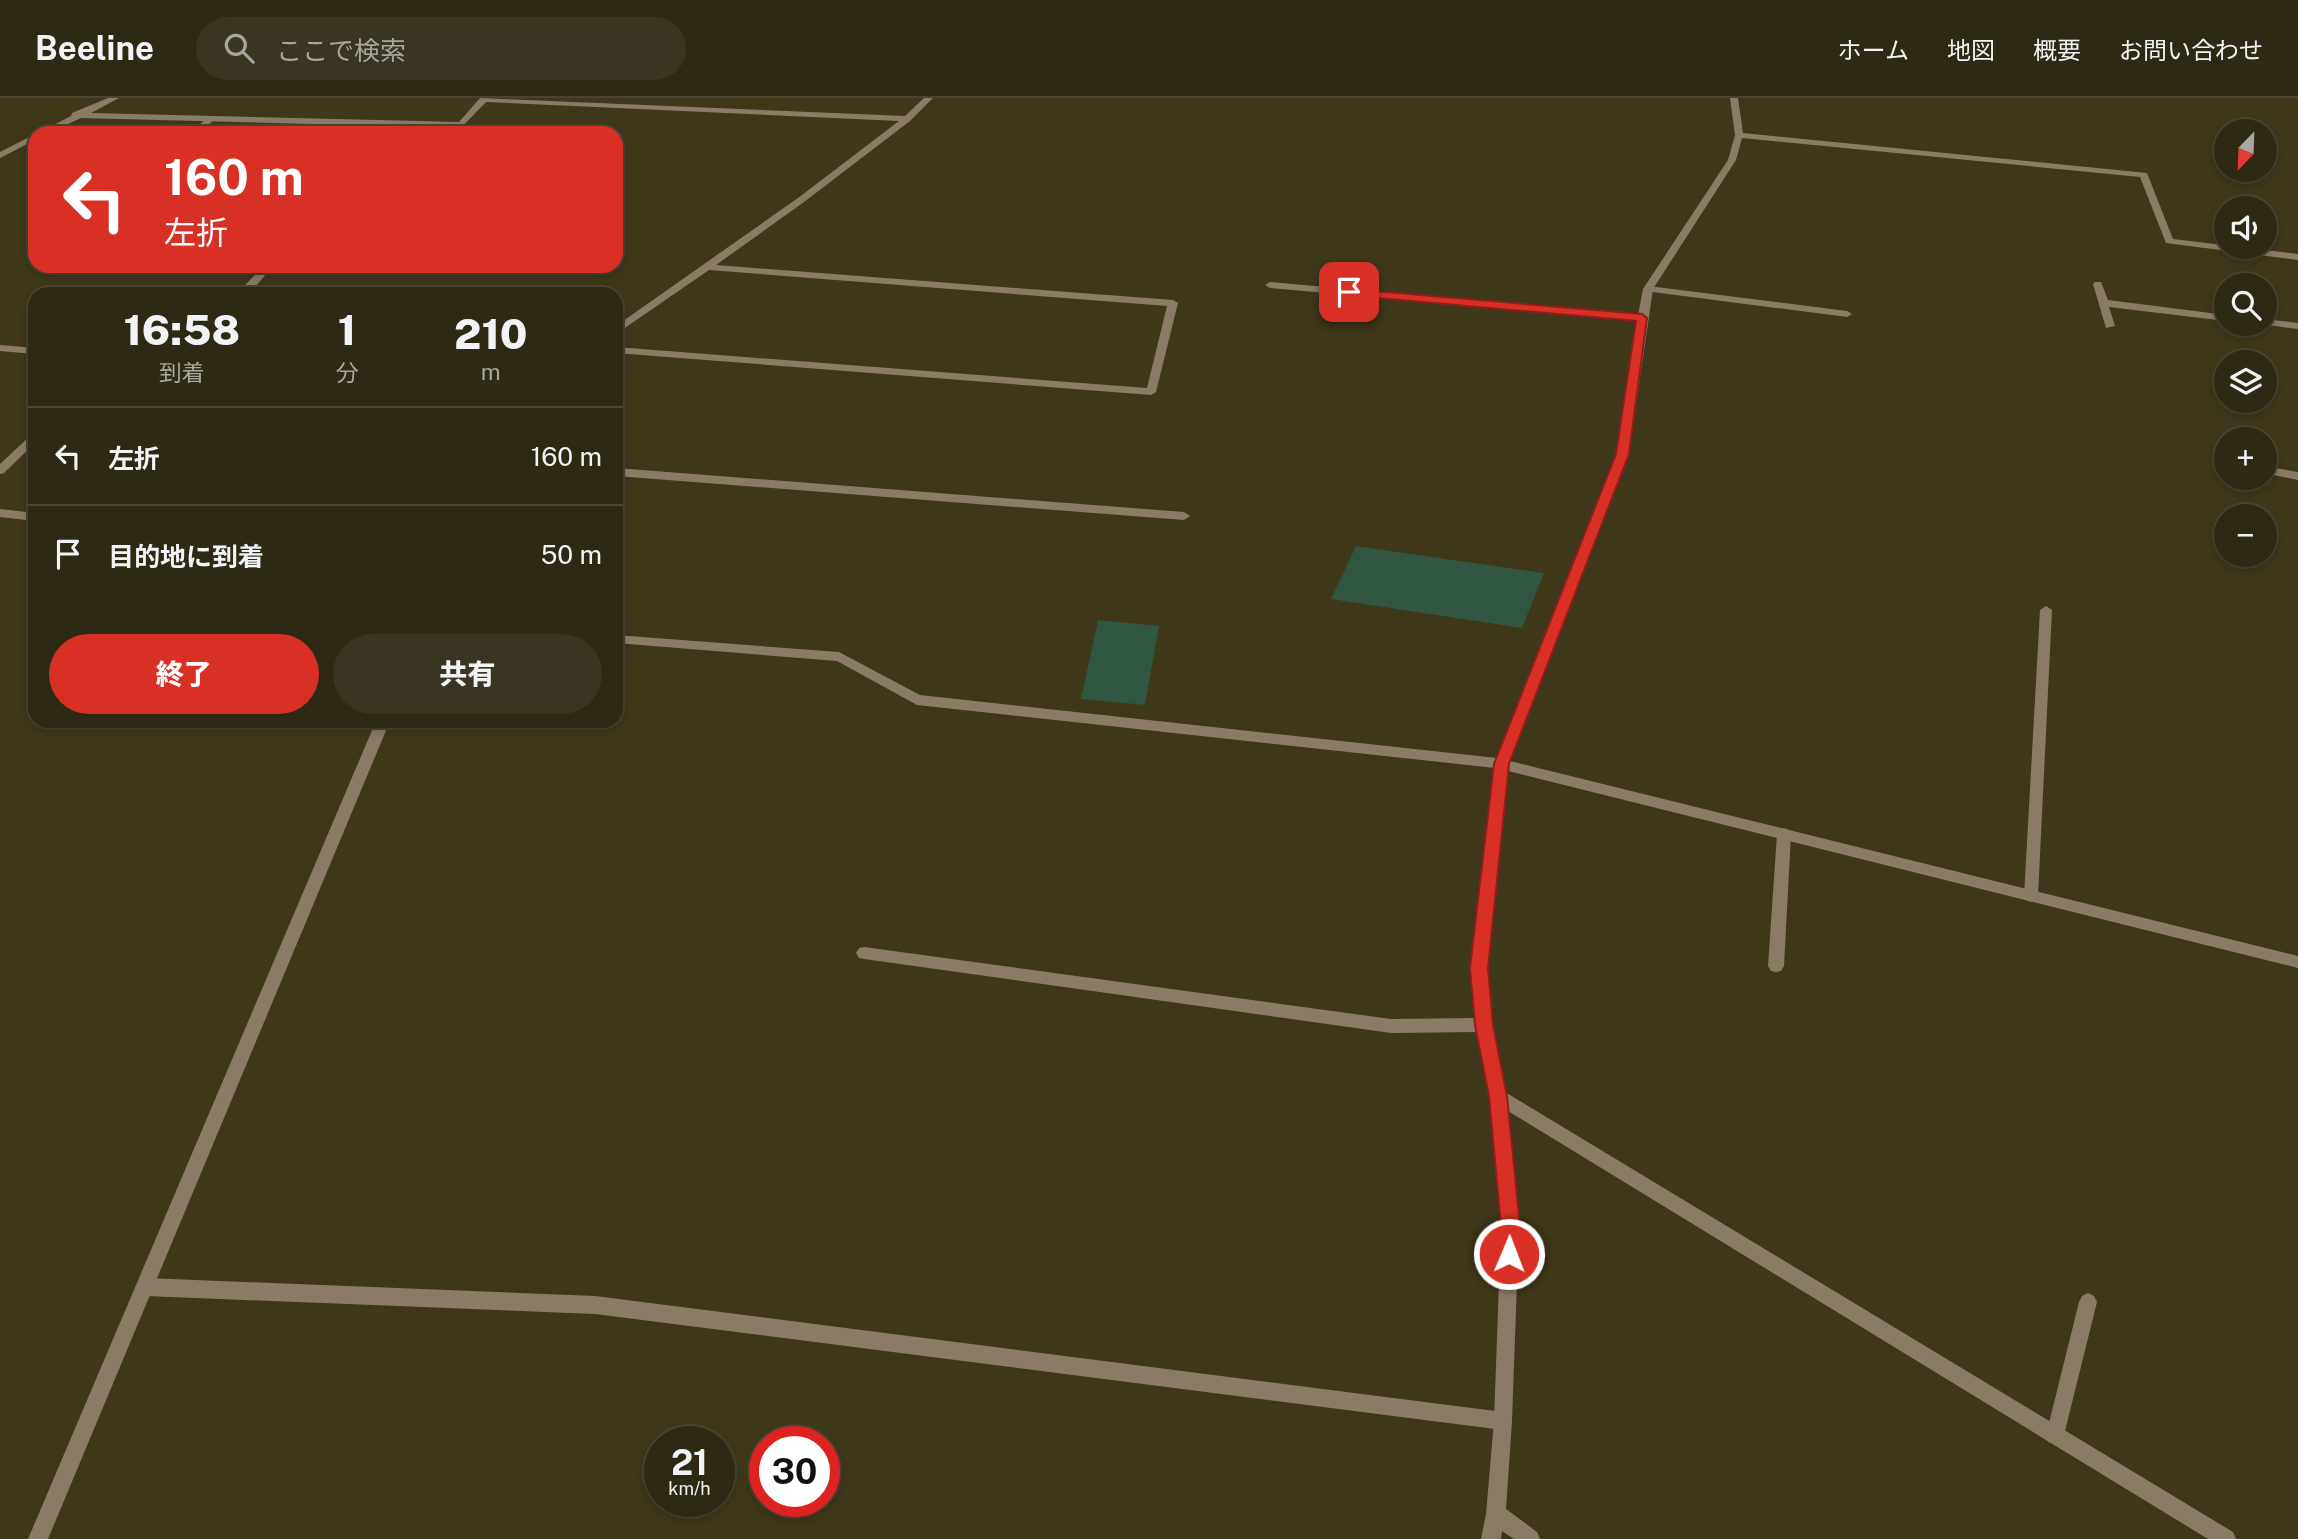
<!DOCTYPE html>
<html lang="ja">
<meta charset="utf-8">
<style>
:root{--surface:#2e2914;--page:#3a3522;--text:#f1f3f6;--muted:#a7a6a0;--line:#494534;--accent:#d93025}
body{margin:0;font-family:"Public Sans","Noto Sans JP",sans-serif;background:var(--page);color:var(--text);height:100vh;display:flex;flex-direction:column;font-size:26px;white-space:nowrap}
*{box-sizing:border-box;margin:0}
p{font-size:23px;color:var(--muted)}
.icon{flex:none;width:38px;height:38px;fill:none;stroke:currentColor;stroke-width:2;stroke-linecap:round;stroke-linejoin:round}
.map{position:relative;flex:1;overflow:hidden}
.side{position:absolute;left:28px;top:189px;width:595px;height:441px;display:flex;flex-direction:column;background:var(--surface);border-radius:21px;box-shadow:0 4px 10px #0003,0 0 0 2px var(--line)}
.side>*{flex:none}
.banner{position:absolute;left:28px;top:28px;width:595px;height:147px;border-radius:21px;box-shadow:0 4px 10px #0003,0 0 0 2px var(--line);background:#d93025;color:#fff;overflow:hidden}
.needle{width:46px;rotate:203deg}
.tools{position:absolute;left:2214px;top:21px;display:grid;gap:14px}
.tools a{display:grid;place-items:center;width:63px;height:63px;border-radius:50%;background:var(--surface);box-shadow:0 4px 10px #0003,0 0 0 2px var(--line);font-size:35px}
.speed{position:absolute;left:644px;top:1328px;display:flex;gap:14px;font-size:35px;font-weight:700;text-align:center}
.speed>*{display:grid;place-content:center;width:91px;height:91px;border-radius:50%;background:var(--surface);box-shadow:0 4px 10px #0003,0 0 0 2px var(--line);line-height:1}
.speed small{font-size:18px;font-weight:400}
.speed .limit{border:10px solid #d22;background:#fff;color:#111}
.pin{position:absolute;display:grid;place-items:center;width:60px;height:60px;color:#fff;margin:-30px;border-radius:14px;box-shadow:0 4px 10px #0006}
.me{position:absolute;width:77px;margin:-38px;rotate:1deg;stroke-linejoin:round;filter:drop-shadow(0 0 5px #0008)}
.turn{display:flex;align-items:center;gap:24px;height:147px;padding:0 21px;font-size:32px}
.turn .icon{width:91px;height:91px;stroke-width:2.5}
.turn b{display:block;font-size:49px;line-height:60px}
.eta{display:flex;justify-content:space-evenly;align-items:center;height:119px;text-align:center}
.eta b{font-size:42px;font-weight:800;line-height:49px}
.action{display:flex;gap:14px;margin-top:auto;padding:14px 21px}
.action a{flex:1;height:80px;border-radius:42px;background:var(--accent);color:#fff;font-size:28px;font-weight:800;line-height:80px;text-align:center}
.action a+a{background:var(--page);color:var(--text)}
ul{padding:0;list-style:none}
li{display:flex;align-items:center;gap:21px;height:98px;padding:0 21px;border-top:2px solid var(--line)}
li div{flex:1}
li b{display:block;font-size:26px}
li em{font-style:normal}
header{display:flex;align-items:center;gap:42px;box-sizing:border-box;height:98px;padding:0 35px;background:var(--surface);border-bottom:2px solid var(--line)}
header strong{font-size:33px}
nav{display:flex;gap:38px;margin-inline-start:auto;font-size:24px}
.search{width:490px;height:63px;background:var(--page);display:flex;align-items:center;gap:18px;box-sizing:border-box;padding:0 24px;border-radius:38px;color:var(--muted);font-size:26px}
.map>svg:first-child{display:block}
.green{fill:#305540}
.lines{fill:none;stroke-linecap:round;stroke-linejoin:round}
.service{fill:#8a7b67;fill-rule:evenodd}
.minor{fill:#8a7b67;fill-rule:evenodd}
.route{fill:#d93025;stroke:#8d1f18;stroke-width:2}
</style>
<header>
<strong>Beeline</strong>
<div class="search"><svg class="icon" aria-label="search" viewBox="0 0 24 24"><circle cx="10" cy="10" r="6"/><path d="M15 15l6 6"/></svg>ここで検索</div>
<nav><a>ホーム</a><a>地図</a><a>概要</a><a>お問い合わせ</a></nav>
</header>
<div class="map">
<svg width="2298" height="1441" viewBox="0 0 2298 1441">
<rect width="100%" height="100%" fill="#3e371a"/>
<g class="green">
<path d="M 1356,448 L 1544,475 L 1522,530 L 1331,501 Z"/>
<path d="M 1098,522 L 1159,528 L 1145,607 L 1081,601 Z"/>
</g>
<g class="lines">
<g class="service">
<path d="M 210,18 L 214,21 L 213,23 L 198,35 L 189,35 Z"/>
<path d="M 1648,188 L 1847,213 L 1852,216 L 1847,219 L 1645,193 L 1645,189 Z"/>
<path d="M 616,370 L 1184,414 L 1190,418 L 1184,422 L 616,378 Z"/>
<path d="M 2046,508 L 2052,512 L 2038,798 L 2036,802 L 2031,804 L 2026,802 L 2024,798 L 2040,512 Z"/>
<path d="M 1784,730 L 1789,732 L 1791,736 L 1784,868 L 1781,873 L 1776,874 L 1771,873 L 1768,868 L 1777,736 L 1779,732 Z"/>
<path d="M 146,1180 L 595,1198 L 1503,1314 L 1510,1316 L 1512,1323 L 1510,1330 L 1503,1332 L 595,1216 L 146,1198 L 140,1195 L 137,1189 L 140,1183 Z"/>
<path d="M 2088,1195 L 2094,1198 L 2097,1204 L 2064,1337 L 2062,1344 L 2055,1346 L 2048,1344 L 2046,1337 L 2079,1204 L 2082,1198 Z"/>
</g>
<g class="minor">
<path d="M 108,0 L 119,0 L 91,15 L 459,24 L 480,0 L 905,18 L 924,0 L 933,0 L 910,23 L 804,104 L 716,167 L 1173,202 L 1178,205 L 1156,294 L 1151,297 L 616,255 L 616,249 L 1147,290 L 1167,208 L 709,172 L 616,236 L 616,228 L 798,100 L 899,23 L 486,4 L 461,30 L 81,20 L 49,35 L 38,35 L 71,18 L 72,15 Z"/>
<path d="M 1730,0 L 1738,0 L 1743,35 L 2147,75 L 2173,141 L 2298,156 L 2298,162 L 2166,145 L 2140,79 L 1742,40 L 1736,62 L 1653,191 L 1629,356 L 1510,663 L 2298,858 L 2298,870 L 1508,673 L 1487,870 L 1492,927 L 1505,994 L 2233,1434 L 2236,1441 L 2208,1441 L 1508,1013 L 1519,1128 L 1512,1323 L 1506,1411 L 1537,1434 L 1540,1441 L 1514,1441 L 1502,1433 L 1501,1441 L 1481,1441 L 1486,1416 L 1494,1323 L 1501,1128 L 1490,998 L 1478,934 L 1391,935 L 864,861 L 859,860 L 856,855 L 859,850 L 864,849 L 1391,921 L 1476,920 L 1471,870 L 1495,670 L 917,607 L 837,563 L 616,545 L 616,537 L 839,554 L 920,597 L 1497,660 L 1617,356 L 1637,223 L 1270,190 L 1265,187 L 1270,184 L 1638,217 L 1643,191 L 1728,62 L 1735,37 Z"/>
<path d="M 35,36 L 35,42 L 0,60 L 0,54 Z"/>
<path d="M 263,168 L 273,168 L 249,196 L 237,196 Z"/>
<path d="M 2095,184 L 2101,184 L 2108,202 L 2226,217 L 2226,223 L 2109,209 L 2115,228 L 2106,230 L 2093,186 Z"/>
<path d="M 2264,221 L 2298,225 L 2298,231 L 2260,226 L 2264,226 Z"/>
<path d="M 0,247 L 35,250 L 35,256 L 0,253 Z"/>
<path d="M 35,336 L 35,345 L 4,375 L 0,376 L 0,366 L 31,337 Z"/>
<path d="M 2219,360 L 2226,361 L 2226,367 L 2215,365 L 2215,361 Z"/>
<path d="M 2264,368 L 2298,374 L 2298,382 L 2264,375 Z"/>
<path d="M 0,411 L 35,415 L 35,423 L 0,419 Z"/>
<path d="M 376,623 L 390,623 L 48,1441 L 28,1441 Z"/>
</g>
</g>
<path class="route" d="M 1349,191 L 1642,216 L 1647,220 L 1629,356 L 1509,666 L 1488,870 L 1493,927 L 1507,998 L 1520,1128 L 1519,1156 L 1516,1163 L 1509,1166 L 1502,1163 L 1499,1156 L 1501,1128 L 1489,998 L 1475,927 L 1470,870 L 1494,666 L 1616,356 L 1636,223 L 1345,197 L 1344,194 Z"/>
</svg>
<div class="tools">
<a><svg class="needle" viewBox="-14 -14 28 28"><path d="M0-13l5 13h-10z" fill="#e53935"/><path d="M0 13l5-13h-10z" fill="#a7a6a0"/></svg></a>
<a><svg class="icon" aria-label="sound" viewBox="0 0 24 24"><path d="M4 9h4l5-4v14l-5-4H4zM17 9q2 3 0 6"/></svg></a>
<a><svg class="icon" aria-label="search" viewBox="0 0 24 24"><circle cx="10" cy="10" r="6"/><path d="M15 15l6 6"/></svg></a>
<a><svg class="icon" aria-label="layers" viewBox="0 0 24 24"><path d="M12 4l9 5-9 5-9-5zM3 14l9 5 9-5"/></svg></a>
<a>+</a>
<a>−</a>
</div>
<div class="speed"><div>21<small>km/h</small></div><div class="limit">30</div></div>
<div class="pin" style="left:1349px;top:194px;background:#d93025"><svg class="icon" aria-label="arrive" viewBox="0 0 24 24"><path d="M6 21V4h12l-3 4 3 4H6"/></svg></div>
<svg class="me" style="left:1509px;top:1156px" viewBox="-20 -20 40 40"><circle r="17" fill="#d93025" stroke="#fff" stroke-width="3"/><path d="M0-11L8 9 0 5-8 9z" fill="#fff"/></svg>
<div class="banner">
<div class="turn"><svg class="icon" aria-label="left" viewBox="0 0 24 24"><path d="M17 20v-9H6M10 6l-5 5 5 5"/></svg><div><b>160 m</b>左折</div></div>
</div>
<section class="side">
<div class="eta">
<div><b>16:58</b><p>到着</p></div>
<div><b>1</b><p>分</p></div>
<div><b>210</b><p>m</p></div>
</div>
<ul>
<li><svg class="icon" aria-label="left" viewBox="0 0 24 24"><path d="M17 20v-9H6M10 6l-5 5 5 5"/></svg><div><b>左折</b></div><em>160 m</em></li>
<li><svg class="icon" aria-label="arrive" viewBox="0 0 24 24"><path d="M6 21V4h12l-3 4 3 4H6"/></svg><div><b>目的地に到着</b></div><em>50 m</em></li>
</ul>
<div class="action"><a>終了</a><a>共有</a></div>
</section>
</div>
